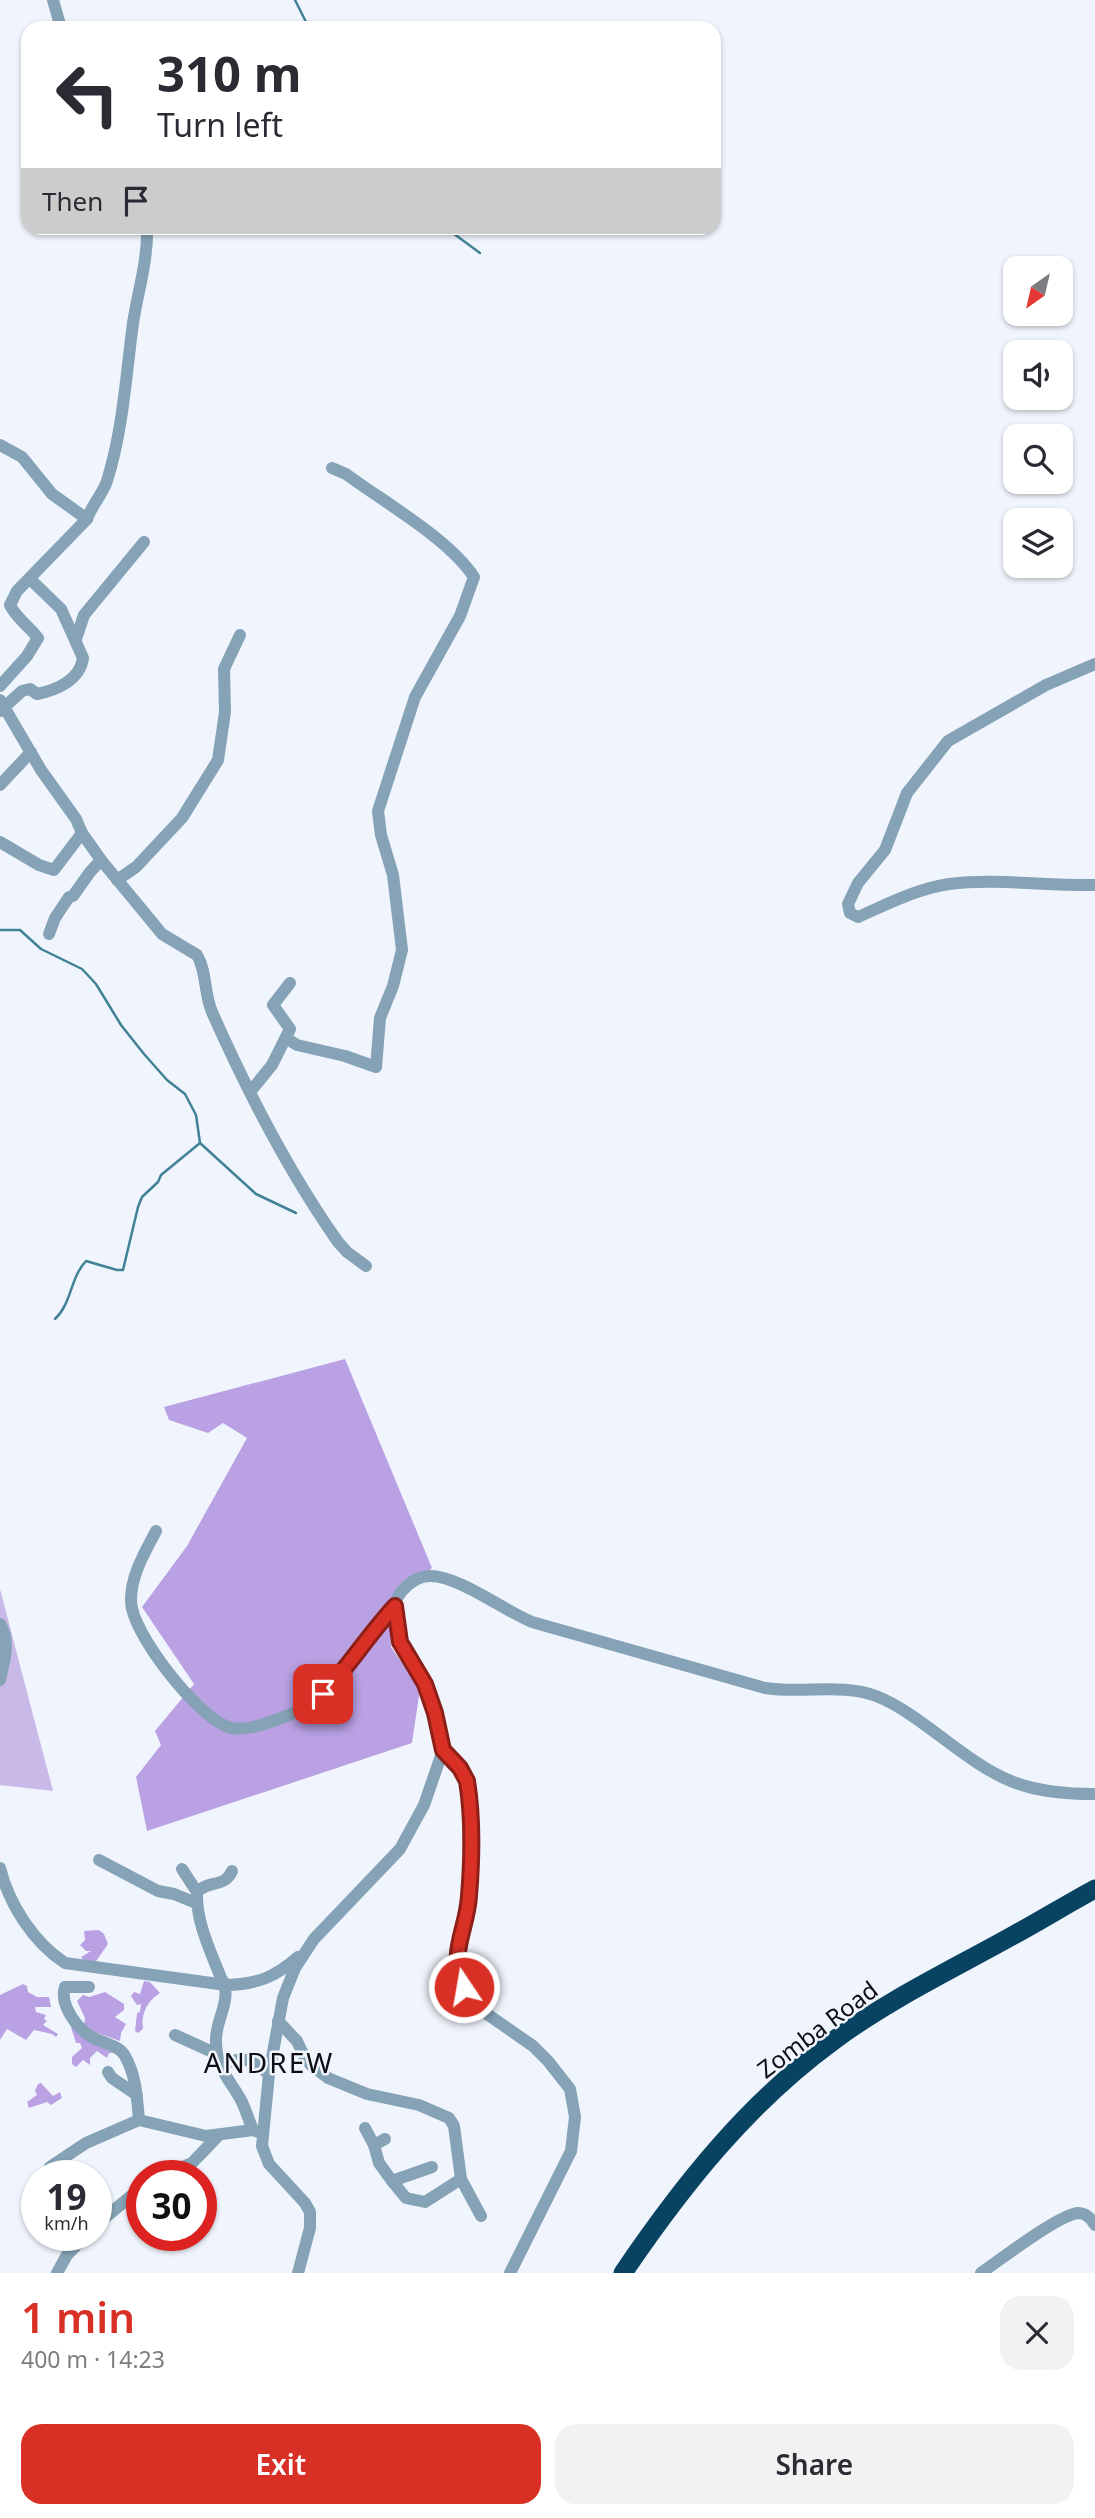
<!DOCTYPE html>
<meta charset="utf-8">
<style>
:root{--surface:#fff;--page:#f2f2f3;--text:#2b2b33;--muted:#7c7c81;--accent:#d93025}
body{margin:0;font-family:"Noto Sans",sans-serif;background:var(--page);color:var(--text);height:100vh;display:flex;flex-direction:column;font-size:26px;white-space:nowrap}
*{box-sizing:border-box;margin:0}
p{font-size:23px;color:var(--muted)}
.icon{flex:none;width:38px;height:38px;fill:none;stroke:currentColor;stroke-width:2;stroke-linecap:round;stroke-linejoin:round}
.map{position:relative;height:2273px;overflow:hidden}
.panel{display:flex;flex-direction:column;background:var(--surface);flex:1}
.panel>*{flex:none}
.top-card{position:absolute;left:21px;top:21px;width:700px;height:214px;border-radius:21px;box-shadow:0 2px 5px #0004;background:#fff;color:var(--text);overflow:hidden}
.needle{width:46px;rotate:214deg}
.fabs{position:absolute;left:1003px;top:256px;display:grid;gap:14px}
.fabs a{display:grid;place-items:center;width:70px;height:70px;border-radius:14px;background:var(--surface);box-shadow:0 2px 5px #0004;font-size:35px}
.speed{position:absolute;left:21px;top:2160px;display:flex;gap:14px;font-size:35px;font-weight:700;text-align:center}
.speed>*{display:grid;place-content:center;width:91px;height:91px;border-radius:50%;background:var(--surface);box-shadow:0 2px 5px #0004;line-height:1}
.speed small{font-size:18px;font-weight:400}
.speed .limit{border:10px solid #d22;background:#fff;color:#111}
.pin{position:absolute;display:grid;place-items:center;width:60px;height:60px;color:#fff;margin:-30px;border-radius:14px;box-shadow:0 4px 10px #0006}
.me{position:absolute;width:77px;margin:-38px;rotate:348deg;stroke-linejoin:round;filter:drop-shadow(0 0 5px #0008)}
.turn{display:flex;align-items:center;gap:24px;height:147px;padding:0 21px;font-size:32px}
.turn .icon{width:91px;height:91px;stroke-width:2.5}
.turn b{display:block;font-size:49px;line-height:60px}
.then{display:flex;align-items:center;height:66px;padding:0 21px;background:#0003;gap:14px;font-size:26px}
.round{display:grid;place-items:center;flex:none;width:74px;height:74px;border-radius:21px;background:var(--page)}
.head{display:flex;align-items:center;justify-content:space-between;height:119px;padding:0 21px}
h1{font-size:42px;font-weight:600;line-height:52px;color:var(--accent)}
.button{display:flex;gap:14px;margin-top:auto;padding:14px 21px}
.button a{flex:1;height:80px;border-radius:21px;background:var(--accent);color:#fff;font-size:28px;font-weight:600;line-height:80px;text-align:center}
.button a+a{background:var(--page);color:var(--text)}
.map>svg:first-child{display:block}
.green{fill:#c9b9e8}
.forest{fill:#b9a1e3}
.lines{fill:none;stroke-linecap:round;stroke-linejoin:round}
.stream{stroke:#418296;stroke-width:2.5}
.minor{stroke:#85a2b6;stroke-width:12}
.highway{stroke:#094362;stroke-width:19}
.route-casing{stroke:#8d1f18;stroke-width:18}
.route{stroke:#d93025;stroke-width:12}
.labels{text-anchor:middle;dominant-baseline:central;stroke-width:5;stroke-linejoin:round;paint-order:stroke}
.street-label{font-size:24px;fill:#0d0f14;stroke:#f0f5fd}
.quarter-label{font-size:28px;letter-spacing:2px;fill:#0d0f14;stroke:#f0f5fd}
</style>
<div class="map">
<svg width="1095" height="2273" viewBox="0 0 1095 2273">
<rect width="100%" height="100%" fill="#f0f5fd"/>
<path class="green" d="M 0,1589 L 53,1791 L 0,1785 Z"/>
<g class="forest">
<path d="M 345,1359 L 432,1568 L 390,1604 L 391,1647 L 420,1689 L 412,1743 L 147,1831 L 136,1777 L 161,1745 L 155,1731 L 194,1684 L 142,1607 L 187,1546 L 247,1438 L 223,1423 L 208,1433 L 169,1420 L 164,1407 Z"/>
<path d="M 99,1930 L 104,1934 L 108,1944 L 94,1964 L 86,1963 L 81,1957 L 91,1951 L 86,1951 L 80,1945 L 85,1940 L 84,1931 Z"/>
<path d="M 144,1981 L 150,1982 L 160,1993 C 146,2002 141,2014 143,2029 L 138,2033 L 135,2031 L 137,2013 L 140,2012 L 141,2004 L 137,2005 L 131,1996 L 134,1992 L 140,1994 Z"/>
<path d="M 23,1984 L 27,1986 L 28,1992 L 37,1997 L 49,1997 L 51,2007 L 35,2007 L 36,2012 L 46,2015 L 44,2019 L 47,2021 L 43,2025 L 58,2034 L 56,2037 L 52,2034 L 34,2030 L 26,2040 L 7,2029 L 0,2040 L 0,1995 Z"/>
<path d="M 105,1992 L 124,2004 L 124,2010 L 115,2017 L 126,2024 L 121,2033 L 120,2041 L 86,2029 L 84,2026 L 85,2018 L 77,2001 L 83,1995 L 89,1997 Z"/>
<path d="M 71,2027 L 114,2053 L 109,2053 L 107,2058 L 97,2051 L 90,2058 L 90,2065 L 83,2060 L 76,2067 L 72,2064 L 72,2057 L 82,2048 L 80,2043 L 76,2043 Z"/>
<path d="M 41,2083 L 53,2096 L 60,2092 L 62,2098 L 51,2105 L 47,2102 L 29,2108 L 27,2102 L 37,2095 L 35,2091 L 38,2084 Z"/>
</g>
<g class="lines">
<g class="stream">
<path d="M 295,0 L 309,28"/>
<path d="M 446,228 L 480,253"/>
<path d="M 0,930 L 20,930 L 41,949 L 82,969 L 96,984 L 121,1025 L 144,1054 L 167,1080 L 185,1094 L 196,1115 L 200,1143 L 256,1194 L 296,1213"/>
<path d="M 55,1319 C 72,1303 70,1278 86,1261 L 117,1270 L 123,1270 L 138,1207 L 142,1197 L 158,1182 L 161,1175 L 200,1143"/>
</g>
<g class="minor">
<path d="M 53,0 L 61,28"/>
<path d="M 0,445 L 22,457 L 52,494 L 87,519"/>
<path d="M 76,639 L 84,615 L 144,542"/>
<path d="M 1095,664 L 1046,685 L 948,741 L 907,793 L 885,850 L 858,883 L 848,904 L 850,913 L 858,917 C 888,904 916,889 949,884 C 997,878 1046,886 1095,885"/>
<path d="M 0,686 L 27,656 L 38,638 C 29,626 16,618 10,605 L 17,591 L 87,519 C 92,505 102,495 107,481 C 123,430 126,375 133,323 C 138,291 148,260 147,228"/>
<path d="M 0,700 L 41,770 L 76,819 L 82,833 L 101,860 L 162,934 L 197,955 C 207,972 204,994 212,1012 C 247,1091 288,1171 338,1242 L 347,1252 L 366,1266"/>
<path d="M 0,711 L 22,691 L 30,689 L 37,694 C 57,690 80,680 83,658 L 61,609 L 30,579"/>
<path d="M 0,785 L 31,752"/>
<path d="M 0,842 L 39,865 L 54,870 L 82,833"/>
<path d="M 117,880 L 136,867 L 182,818 L 218,760 L 225,712 L 224,669 L 240,635"/>
<path d="M 49,934 L 55,918 L 69,897 L 73,896 L 90,872 L 101,860"/>
<path d="M 286,1038 L 297,1045 L 345,1056 L 376,1067 L 380,1018 L 393,986 L 402,950 L 393,875 L 381,835 L 378,811 L 415,697 L 460,616 L 474,577 C 448,538 385,503 346,474 L 332,468"/>
<path d="M 250,1092 L 272,1065 L 290,1029 L 273,1005 L 290,983"/>
<path d="M 156,1531 C 145,1552 131,1575 131,1600 C 130,1632 198,1717 228,1727 C 247,1734 285,1717 304,1708 C 333,1693 352,1660 370,1633 C 377,1623 387,1615 395,1606"/>
<path d="M 0,1624 C 11,1642 4,1661 0,1680"/>
<path d="M 99,1860 L 158,1891 L 174,1894 L 196,1903"/>
<path d="M 0,1868 C 9,1904 33,1942 65,1963 L 226,1985 C 257,1984 274,1978 298,1957"/>
<path d="M 182,1869 L 197,1892 C 196,1922 210,1950 221,1978 C 234,1997 215,2020 216,2041 C 216,2069 229,2078 241,2100 C 246,2110 249,2121 253,2130"/>
<path d="M 197,1892 C 208,1880 225,1888 232,1871"/>
<path d="M 89,1987 L 65,1987 C 59,2004 77,2029 92,2037 C 102,2043 119,2045 125,2056 C 136,2075 137,2098 139,2120"/>
<path d="M 278,2021 L 297,2041 L 304,2056 L 311,2065 L 328,2078 L 367,2094 L 419,2105 L 449,2118 L 454,2126 L 461,2179 L 481,2216"/>
<path d="M 175,2035 L 217,2054"/>
<path d="M 221,2065 C 245,2055 249,2059 269,2074"/>
<path d="M 108,2072 L 112,2078 L 137,2095"/>
<path d="M 365,2128 L 374,2145"/>
<path d="M 385,2139 L 374,2145 L 379,2163 L 392,2181 L 432,2167"/>
<path d="M 50,2167 L 86,2143 L 139,2120 L 206,2136 L 253,2130 L 258,2132"/>
<path d="M 163,2175 L 192,2163 L 218,2136"/>
<path d="M 392,2181 L 406,2198 L 425,2202 L 461,2179"/>
<path d="M 96,2225 L 142,2187"/>
<path d="M 57,2273 L 67,2255 L 86,2235"/>
<path d="M 298,2273 L 310,2228 L 310,2212 L 305,2203 L 269,2164 L 262,2146 L 269,2074 L 283,1998 L 295,1968 L 314,1939 L 400,1849 L 424,1805 L 443,1750"/>
<path d="M 510,2273 L 571,2151 L 575,2117 L 570,2089 L 548,2061 L 533,2046 L 487,2014 L 472,1998 L 458,1974 L 457,1950 L 469,1897 L 468,1790 C 465,1767 452,1767 443,1750 C 440,1744 440,1735 439,1729 C 436,1715 432,1701 427,1688 C 416,1659 376,1622 402,1591 C 409,1583 419,1576 430,1576 C 459,1576 503,1610 532,1622 L 765,1688 C 802,1694 842,1683 876,1696 C 899,1705 920,1721 940,1736 C 997,1779 1021,1794 1095,1794"/>
<path d="M 981,2273 C 1000,2260 1058,2215 1078,2213 C 1086,2213 1091,2218 1095,2225"/>
</g>
<path class="highway" d="M 623,2273 C 682,2186 747,2104 833,2041 C 888,2000 951,1970 1012,1936 C 1040,1921 1067,1904 1095,1889"/>
</g>
<g class="lines">
<g class="route-casing">
<path id="route" d="M 323,1694 C 349,1666 369,1634 395,1606 L 400,1642 L 425,1684 L 435,1713 L 443,1750 L 460,1768 L 467,1781 C 473,1818 472,1859 469,1896 C 467,1930 448,1953 464,1987"/>
</g>
<use href="#route" class="route"/>
</g>
<g class="labels">
<g class="street-label">
<text transform="translate(817 2029) rotate(-37)">Zomba Road</text>
</g>
<g class="quarter-label">
<text x="269" y="2062">ANDREW</text>
</g>
</g>
</svg>
<div class="fabs">
<a><svg class="needle" viewBox="-14 -14 28 28"><path d="M0-13l5 13h-10z" fill="#e53935"/><path d="M0 13l5-13h-10z" fill="#7c7c81"/></svg></a>
<a><svg class="icon" aria-label="sound" viewBox="0 0 24 24"><path d="M4 9h4l5-4v14l-5-4H4zM17 9q2 3 0 6"/></svg></a>
<a><svg class="icon" aria-label="search" viewBox="0 0 24 24"><circle cx="10" cy="10" r="6"/><path d="M15 15l6 6"/></svg></a>
<a><svg class="icon" aria-label="layers" viewBox="0 0 24 24"><path d="M12 4l9 5-9 5-9-5zM3 14l9 5 9-5"/></svg></a>
</div>
<div class="speed"><div>19<small>km/h</small></div><div class="limit">30</div></div>
<div class="pin" style="left:323px;top:1694px;background:#d93025"><svg class="icon" aria-label="arrive" viewBox="0 0 24 24"><path d="M6 21V4h12l-3 4 3 4H6"/></svg></div>
<svg class="me" style="left:464px;top:1987px" viewBox="-20 -20 40 40"><circle r="17" fill="#d93025" stroke="#fff" stroke-width="3"/><path d="M0-11L8 9 0 5-8 9z" fill="#fff"/></svg>
<div class="top-card">
<div class="turn"><svg class="icon" aria-label="left" viewBox="0 0 24 24"><path d="M17 20v-9H6M10 6l-5 5 5 5"/></svg><div><b>310 m</b>Turn left</div></div>
<div class="then">Then<svg class="icon" aria-label="arrive" viewBox="0 0 24 24"><path d="M6 21V4h12l-3 4 3 4H6"/></svg></div>
</div>
</div>
<section class="panel">
<div class="head"><div><h1>1 min</h1><p>400 m · 14:23</p></div><a class="round"><svg class="icon" aria-label="close" viewBox="0 0 24 24"><path d="M6 6l12 12M18 6L6 18"/></svg></a></div>
<div class="button"><a>Exit</a><a>Share</a></div>
</section>
